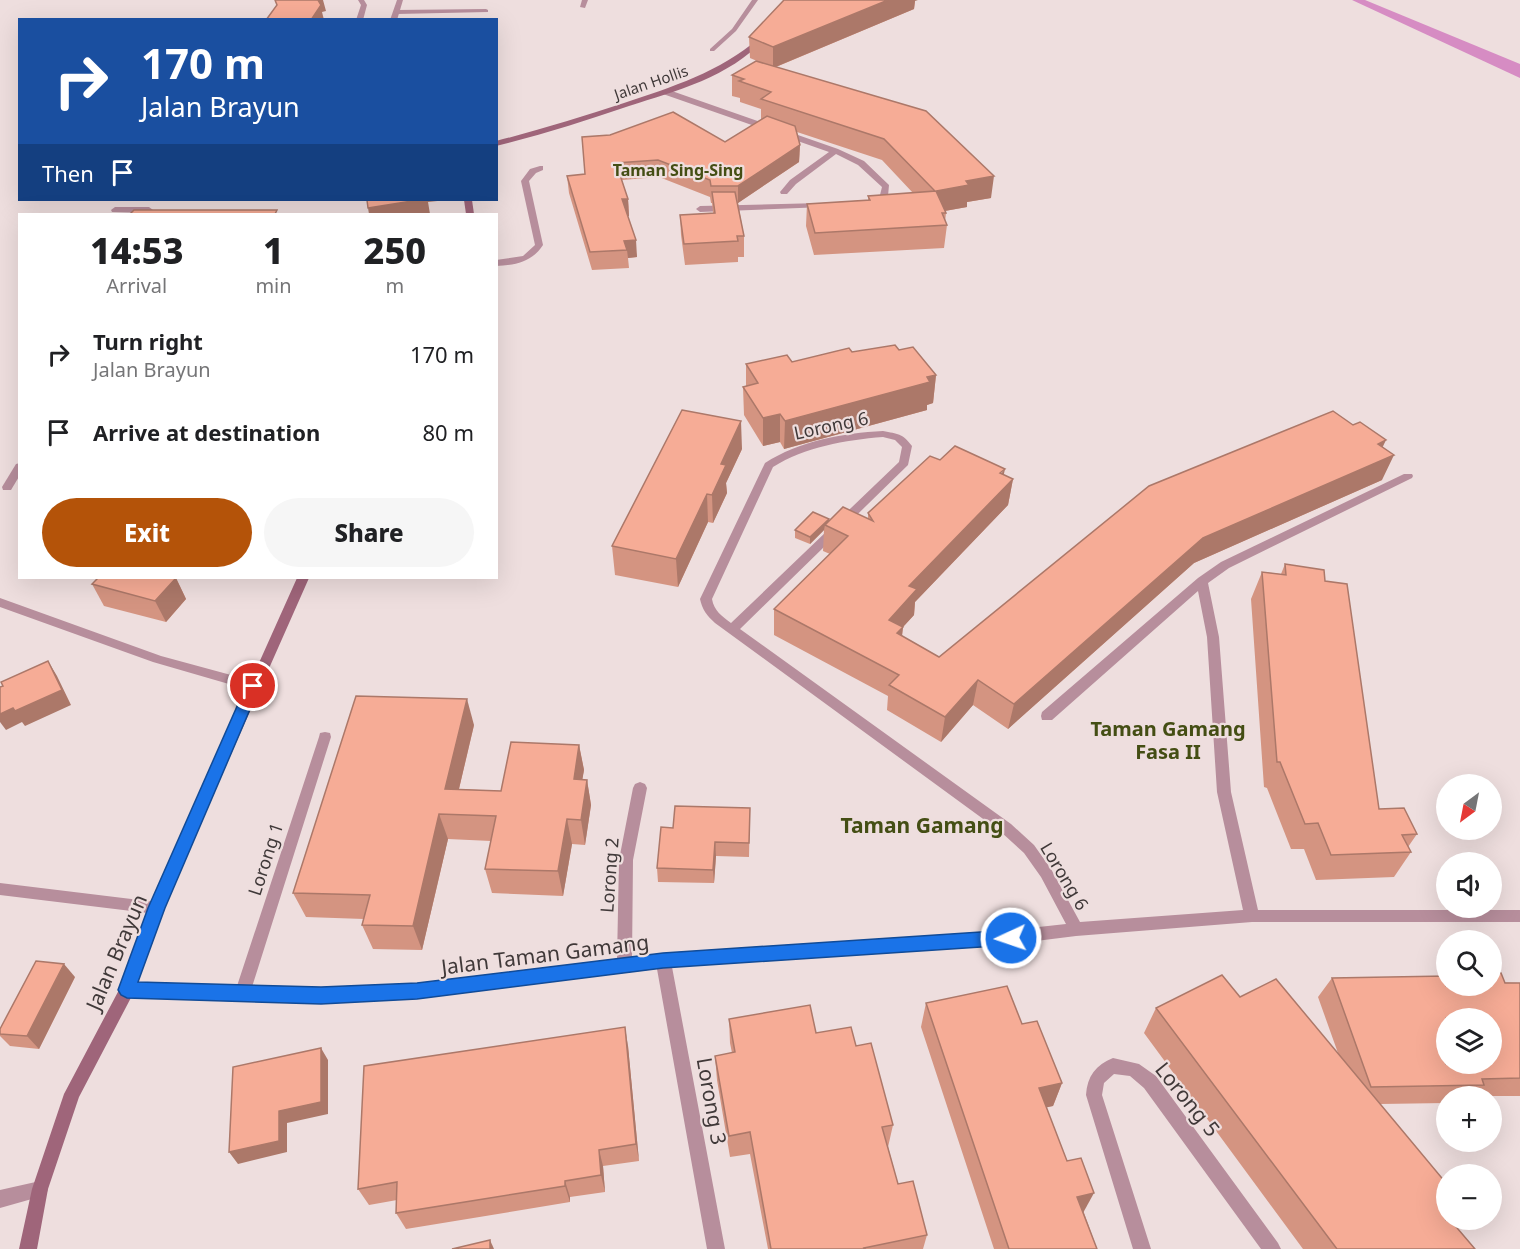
<!DOCTYPE html>
<meta charset="utf-8">
<style>
:root{--surface:#fff;--page:#f6f6f6;--text:#202124;--muted:#757577;--accent:#b45309}
body{margin:0;font-family:"Noto Sans",sans-serif;background:var(--page);color:var(--text);height:100vh;display:flex;flex-direction:column;font-size:22px;white-space:nowrap}
*{box-sizing:border-box;margin:0}
p{font-size:20px;color:var(--muted)}
.icon{flex:none;width:33px;height:33px;fill:none;stroke:currentColor;stroke-width:2;stroke-linecap:round;stroke-linejoin:round}
.map{position:relative;flex:1;overflow:hidden}
.sheet{position:absolute;left:18px;top:213px;width:480px;height:366px;display:flex;flex-direction:column;background:var(--surface);border-radius:0px;box-shadow:0 6px 24px #0002}
.sheet>*{flex:none}
.guide{position:absolute;left:18px;top:18px;width:480px;height:183px;border-radius:0px;box-shadow:0 6px 24px #0002;background:#1a4fa0;color:#fff;overflow:hidden}
.needle{width:39px;rotate:212deg}
.buttons{position:absolute;left:1436px;top:774px;display:grid;gap:12px}
.buttons a{display:grid;place-items:center;width:66px;height:66px;border-radius:50%;background:var(--surface);box-shadow:0 6px 24px #0002;font-size:30px}
.pin{position:absolute;display:grid;place-items:center;width:51px;height:51px;color:#fff;margin:-26px;border:3px solid #fff;border-radius:50%;box-shadow:0 2px 6px #0007}
.me{position:absolute;width:66px;margin:-33px;rotate:267deg;stroke-linejoin:round;filter:drop-shadow(0 0 4px #0008)}
.turn{display:flex;align-items:center;gap:21px;height:126px;padding:0 24px;font-size:27px}
.turn .icon{width:78px;height:78px;stroke-width:2.5}
.turn b{display:block;font-size:42px;line-height:51px}
.then{display:flex;align-items:center;height:57px;padding:0 24px;background:#0003;gap:12px;font-size:22px}
.eta{display:flex;justify-content:space-evenly;align-items:center;height:102px;text-align:center}
.eta b{font-size:36px;font-weight:800;line-height:42px}
.cta{display:flex;gap:12px;margin-top:auto;padding:12px 24px}
.cta a{flex:1;height:69px;border-radius:36px;background:var(--accent);color:#fff;font-size:24px;font-weight:800;line-height:69px;text-align:center}
.cta a+a{background:var(--page);color:var(--text)}
ul{padding:0;list-style:none}
li{display:flex;align-items:center;gap:18px;height:78px;padding:0 24px}
li div{flex:1}
li b{display:block;font-size:22px}
li em{font-style:normal}
.map>svg:first-child{display:block}
.water{fill:#d68cc3}
.lines{fill:none;stroke-linecap:round;stroke-linejoin:round}
.service{fill:#b78e9c;fill-rule:evenodd}
.minor{fill:#b78e9c;fill-rule:evenodd}
.tertiary{fill:#b78e9c;fill-rule:evenodd}
.secondary{fill:#9f657a;fill-rule:evenodd}
.wall{fill:#d49481}
.shaded-wall{fill:#ac7869}
.building{fill:#f6ac96;stroke:#ac7869;stroke-width:1.5;fill-rule:evenodd}
.route{fill:#1a73e8;stroke:#114b97;stroke-width:1.5}
.labels{text-anchor:middle;dominant-baseline:central;stroke-width:4.5;stroke-linejoin:round;paint-order:stroke}
.far-street-label{font-size:15px;fill:#403939;stroke:#eedede}
.far-neighbourhood-label{font-size:16px;font-weight:bold;fill:#444e14;stroke:#eedede}
.street-label{font-size:18px;fill:#403939;stroke:#eedede}
.neighbourhood-label{font-size:20px;font-weight:bold;fill:#444e14;stroke:#eedede}
.quarter-label{font-size:21px;font-weight:bold;fill:#444e14;stroke:#eedede}
.near-street-label{font-size:21px;fill:#403939;stroke:#eedede}
</style>
<div class="map">
<svg width="1520" height="1249" viewBox="0 0 1520 1249">
<rect width="100%" height="100%" fill="#eedede"/>
<path class="water" d="M 1352,0 L 1365,0 L 1520,64 L 1520,78 Z"/>
<g class="lines">
<g class="service">
<path d="M 582,0 L 588,0 L 585,8 L 580,7 Z"/>
<path d="M 752,0 L 758,0 L 736,31 L 714,51 L 710,51 L 710,49 L 732,29 Z"/>
<path d="M 486,9 L 488,10 L 488,12 L 397,14 L 394,12 L 397,10 Z"/>
</g>
<g class="minor">
<path d="M 358,0 L 364,0 L 367,5 L 363,20 L 356,20 L 361,5 Z"/>
<path d="M 663,90 L 669,90 L 838,149 L 864,161 L 889,185 L 888,196 L 874,203 L 868,203 L 868,199 L 880,195 L 882,187 L 858,165 L 836,154 L 796,184 L 787,194 L 781,194 L 780,192 L 790,180 L 829,152 L 663,94 Z"/>
<path d="M 540,166 L 543,166 L 543,170 L 536,173 L 529,181 L 543,245 C 532,262 516,265 496,266 L 496,260 L 523,256 L 535,245 L 521,181 L 530,169 Z"/>
<path d="M 821,203 L 824,203 L 824,207 L 700,212 L 696,209 L 700,206 Z"/>
<path d="M 115,207 L 149,207 L 153,210 L 149,213 L 112,212 L 111,210 Z"/>
<path d="M 883,431 C 898,434 902,433 912,446 L 908,465 L 740,629 L 1011,824 L 1034,845 L 1051,869 L 1080,922 L 1243,910 L 1217,792 L 1207,637 L 1198,591 L 1052,720 L 1042,720 L 1041,716 L 1042,712 L 1198,578 L 1221,562 L 1404,474 L 1412,474 L 1413,476 L 1412,478 L 1229,568 L 1208,583 L 1219,637 L 1231,792 L 1258,910 L 1520,910 L 1520,922 L 1252,922 L 1076,936 L 1011,944 L 672,967 L 725,1249 L 707,1249 L 657,969 L 417,998 L 321,1003 L 127,997 L 122,995 L 119,990 L 122,985 L 127,983 L 237,986 L 319,737 L 320,733 L 325,732 L 330,733 L 331,737 L 252,987 L 321,989 L 417,984 L 617,960 L 619,860 L 633,788 L 635,784 L 640,782 L 645,784 L 647,788 L 633,860 L 632,958 L 663,954 L 1011,930 L 1066,924 L 1041,877 L 1024,853 L 1001,832 L 715,623 C 707,616 702,609 700,599 L 765,463 C 799,441 843,433 883,431 ZM 883,437 L 895,440 L 902,447 L 899,462 L 731,623 C 722,616 714,611 712,599 L 773,467 C 805,447 845,440 883,437 Z"/>
<path d="M 20,463 L 20,475 L 11,490 L 3,490 L 2,487 L 16,464 Z"/>
<path d="M 0,598 L 161,656 L 253,681 L 257,683 L 259,686 L 257,689 L 253,691 L 153,662 L 0,607 Z"/>
<path d="M 0,883 L 156,902 L 161,903 L 163,908 L 161,913 L 156,914 L 0,895 Z"/>
<path d="M 1113,1058 L 1139,1064 L 1156,1076 L 1278,1243 L 1281,1249 L 1261,1249 L 1144,1088 L 1130,1076 L 1114,1074 L 1104,1083 L 1102,1095 L 1151,1249 L 1133,1249 L 1086,1095 C 1087,1076 1096,1065 1113,1058 Z"/>
<path d="M 40,1181 L 46,1183 L 48,1189 L 46,1195 L 0,1208 L 0,1190 Z"/>
</g>
<path class="tertiary" d="M 397,0 L 403,0 L 397,20 L 390,20 Z"/>
<g class="secondary">
<path d="M 759,38 L 764,39 C 730,77 676,91 629,106 C 585,121 541,135 496,146 L 496,141 C 539,130 582,117 624,103 C 672,87 720,72 759,38 Z"/>
<path d="M 464,200 L 472,200 L 474,214 L 466,214 Z"/>
<path d="M 297,578 L 309,578 L 163,908 L 135,990 L 79,1097 L 48,1189 L 37,1249 L 19,1249 L 32,1189 L 64,1094 L 120,988 L 149,908 Z"/>
</g>
</g>
<g class="wall">
<path d="M 915,1 L 914,9 L 776,67 L 991,198 L 967,202 L 967,207 L 945,211 L 946,213 L 945,222 L 947,225 L 944,248 L 814,255 L 806,226 L 807,204 L 868,200 L 868,196 L 913,193 L 882,160 L 797,132 L 800,145 L 799,162 L 738,203 L 744,236 L 744,257 L 738,257 L 738,262 L 685,265 L 681,235 L 680,215 L 713,213 L 712,203 L 711,203 L 710,197 L 659,177 L 622,180 L 628,199 L 629,216 L 628,216 L 637,257 L 628,258 L 629,268 L 592,270 L 569,193 L 567,176 L 585,174 L 582,137 L 725,142 L 761,120 L 761,109 L 740,102 L 740,98 L 732,96 L 732,75 L 757,61 L 750,58 L 749,37 Z"/>
<path d="M 899,350 L 936,375 L 933,403 L 927,405 L 927,410 L 784,449 L 780,442 L 763,446 L 744,415 L 743,387 L 746,386 L 746,364 L 792,362 L 852,352 Z"/>
<path d="M 1383,447 L 1382,480 L 1194,563 L 1008,729 L 973,705 L 941,742 L 887,710 L 888,696 L 774,635 L 774,609 L 830,554 L 823,551 L 824,530 L 810,544 L 795,538 L 795,530 L 829,519 L 829,522 L 868,518 L 868,513 L 940,460 L 1003,475 L 1013,479 L 1008,505 L 915,602 L 914,615 L 903,627 L 902,636 L 939,657 Z"/>
<path d="M 742,449 L 726,483 L 727,493 L 713,523 L 708,522 L 678,587 L 615,575 L 612,546 Z"/>
<path d="M 1285,564 L 1325,581 L 1379,809 L 1417,834 L 1408,847 L 1411,852 L 1394,877 L 1316,880 L 1304,849 L 1291,849 L 1267,788 L 1264,787 L 1251,599 L 1262,572 L 1281,574 Z"/>
<path d="M 176,578 L 186,599 L 166,622 L 104,606 L 92,584 Z"/>
<path d="M 474,725 L 459,789 L 501,791 L 579,745 L 584,770 L 582,780 L 587,780 L 591,805 L 585,845 L 572,844 L 563,896 L 492,893 L 485,869 L 491,841 L 448,839 L 422,950 L 373,949 L 362,925 L 364,919 L 306,917 L 293,893 Z"/>
<path d="M 750,808 L 749,857 L 716,856 L 714,883 L 658,882 L 657,868 L 673,828 Z"/>
<path d="M 75,977 L 39,1049 L 10,1046 L 0,1036 L 0,1029 Z"/>
<path d="M 1332,978 L 1520,983 L 1520,1096 L 1446,1096 L 1446,1103 L 1380,1104 L 1454,1224 L 1475,1249 L 1303,1249 L 1144,1033 L 1156,1008 L 1240,997 L 1338,1053 L 1318,997 Z"/>
<path d="M 926,1003 L 1022,1024 L 1062,1083 L 1053,1106 L 1046,1107 L 1097,1249 L 994,1249 L 921,1027 Z"/>
<path d="M 729,1019 L 816,1033 L 856,1046 L 893,1125 L 888,1147 L 898,1184 L 927,1235 L 923,1249 L 768,1249 L 750,1154 L 730,1157 L 717,1080 L 715,1056 L 732,1053 L 730,1043 Z"/>
<path d="M 628,1046 L 639,1161 L 603,1166 L 605,1192 L 570,1197 L 570,1202 L 406,1229 L 396,1213 L 397,1200 L 369,1205 L 358,1189 Z"/>
</g>
<g class="shaded-wall">
<path d="M 317,0 L 323,0 L 326,11 L 322,12 L 324,20 L 311,20 Z"/>
<path d="M 888,0 L 918,0 L 915,1 L 914,9 L 773,68 L 773,47 Z"/>
<path d="M 800,145 L 799,162 L 738,203 L 738,186 Z"/>
<path d="M 994,176 L 991,198 L 967,202 L 967,207 L 933,213 L 936,191 L 966,181 Z"/>
<path d="M 622,199 L 628,199 L 629,216 L 624,217 Z"/>
<path d="M 411,200 L 447,200 L 428,202 L 430,214 L 369,214 L 368,208 Z"/>
<path d="M 636,240 L 637,257 L 628,258 L 627,250 L 624,241 Z"/>
<path d="M 936,375 L 933,403 L 927,405 L 927,410 L 784,449 L 785,421 Z"/>
<path d="M 780,414 L 780,442 L 763,446 L 763,418 Z"/>
<path d="M 741,421 L 742,449 L 726,483 L 727,493 L 713,523 L 712,495 L 721,464 Z"/>
<path d="M 1386,440 L 1375,463 L 1394,455 L 1382,480 L 1194,563 L 1008,729 L 1014,704 L 1203,538 Z"/>
<path d="M 1005,469 L 1000,492 L 1013,479 L 1008,505 L 915,602 L 914,615 L 903,627 L 900,652 L 889,620 L 909,586 Z"/>
<path d="M 707,494 L 708,522 L 678,587 L 676,559 Z"/>
<path d="M 829,519 L 828,527 L 825,525 L 824,530 L 810,544 L 810,537 Z"/>
<path d="M 176,578 L 186,599 L 166,622 L 155,601 Z"/>
<path d="M 48,661 L 57,676 L 71,705 L 25,726 L 22,722 L 6,730 L 0,722 L 0,714 Z"/>
<path d="M 978,680 L 973,705 L 941,742 L 945,717 Z"/>
<path d="M 467,699 L 474,725 L 453,814 L 445,789 Z"/>
<path d="M 579,745 L 584,770 L 578,805 L 574,779 Z"/>
<path d="M 587,780 L 591,805 L 585,845 L 581,820 Z"/>
<path d="M 439,814 L 448,839 L 422,950 L 413,926 Z"/>
<path d="M 567,819 L 572,844 L 563,896 L 558,871 Z"/>
<path d="M 715,842 L 716,856 L 714,883 L 713,870 Z"/>
<path d="M 64,964 L 75,977 L 39,1049 L 27,1036 Z"/>
<path d="M 625,1027 L 628,1046 L 639,1161 L 636,1144 Z"/>
<path d="M 321,1048 L 328,1060 L 328,1114 L 287,1123 L 287,1152 L 238,1164 L 229,1152 L 279,1111 Z"/>
<path d="M 1062,1083 L 1053,1106 L 1030,1111 L 1039,1088 Z"/>
<path d="M 599,1150 L 603,1166 L 605,1192 L 601,1175 Z"/>
<path d="M 565,1181 L 570,1197 L 570,1202 L 565,1186 Z"/>
<path d="M 1094,1193 L 1083,1213 L 1077,1197 Z"/>
<path d="M 490,1240 L 494,1249 L 490,1249 Z"/>
</g>
<g class="building">
<path d="M 275,0 L 318,0 L 321,5 L 311,20 L 266,20 L 277,5 Z"/>
<path d="M 784,0 L 888,0 L 773,47 L 749,37 Z"/>
<path d="M 756,61 L 926,111 L 994,176 L 966,181 L 969,185 L 936,191 L 946,213 L 942,213 L 947,225 L 815,233 L 807,204 L 870,200 L 868,196 L 935,191 L 884,139 L 761,99 L 771,92 L 739,81 L 744,79 L 732,75 Z"/>
<path d="M 673,112 L 725,142 L 767,116 L 795,126 L 800,145 L 738,186 L 711,186 L 710,180 L 658,160 L 616,163 L 628,199 L 622,199 L 636,240 L 624,241 L 627,250 L 590,252 L 567,176 L 585,174 L 582,137 L 610,135 Z"/>
<path d="M 712,192 L 735,192 L 744,236 L 737,236 L 738,241 L 684,244 L 680,215 L 715,213 Z"/>
<path d="M 367,200 L 411,200 L 412,201 L 368,208 Z"/>
<path d="M 134,210 L 277,210 L 275,214 L 130,214 Z"/>
<path d="M 895,345 L 899,350 L 913,347 L 936,375 L 927,377 L 930,382 L 785,421 L 780,414 L 763,418 L 743,387 L 758,383 L 746,364 L 787,355 L 792,362 L 849,348 L 852,352 Z"/>
<path d="M 682,410 L 741,421 L 721,464 L 726,465 L 712,495 L 707,494 L 676,559 L 612,546 Z"/>
<path d="M 1333,411 L 1353,425 L 1360,422 L 1386,440 L 1378,444 L 1394,455 L 1203,538 L 1014,704 L 978,680 L 945,717 L 889,685 L 899,675 L 774,609 L 848,536 L 825,525 L 843,507 L 873,521 L 868,513 L 930,456 L 940,460 L 955,446 L 1005,469 L 1000,473 L 1013,479 L 909,586 L 917,589 L 889,620 L 903,627 L 897,633 L 939,657 L 1149,486 Z"/>
<path d="M 813,512 L 829,519 L 810,537 L 795,530 Z"/>
<path d="M 1285,564 L 1324,570 L 1325,581 L 1347,584 L 1379,809 L 1404,808 L 1417,834 L 1402,835 L 1411,852 L 1331,855 L 1318,823 L 1305,824 L 1280,762 L 1277,762 L 1262,572 L 1286,575 Z"/>
<path d="M 98,578 L 176,578 L 155,601 L 92,584 Z"/>
<path d="M 48,661 L 62,690 L 15,711 L 13,708 L 0,714 L 0,687 L 3,686 L 1,682 Z"/>
<path d="M 356,696 L 467,699 L 445,789 L 501,791 L 511,742 L 579,745 L 574,779 L 587,780 L 581,820 L 567,819 L 558,871 L 485,869 L 496,816 L 439,814 L 413,926 L 362,925 L 370,895 L 293,893 Z"/>
<path d="M 675,806 L 750,808 L 749,843 L 715,842 L 713,870 L 657,868 L 661,827 L 673,828 Z"/>
<path d="M 36,961 L 64,964 L 27,1036 L 0,1034 L 0,1029 Z"/>
<path d="M 1491,973 L 1501,973 L 1505,983 L 1520,983 L 1520,1078 L 1482,1079 L 1484,1085 L 1371,1087 L 1332,978 L 1446,976 L 1446,986 L 1491,986 ZM 1446,1018 L 1491,1018 L 1491,1064 L 1446,1064 Z"/>
<path d="M 1222,975 L 1240,997 L 1276,979 L 1446,1183 L 1446,1220 L 1456,1220 L 1452,1222 L 1475,1249 L 1337,1249 L 1156,1008 Z"/>
<path d="M 1007,986 L 1022,1024 L 1037,1021 L 1062,1083 L 1039,1088 L 1067,1161 L 1081,1158 L 1094,1193 L 1077,1197 L 1097,1249 L 1009,1249 L 926,1003 Z"/>
<path d="M 810,1005 L 816,1033 L 851,1027 L 856,1046 L 871,1043 L 893,1125 L 882,1127 L 898,1184 L 913,1181 L 927,1235 L 864,1248 L 865,1249 L 771,1249 L 750,1132 L 729,1136 L 715,1056 L 735,1052 L 729,1019 Z"/>
<path d="M 625,1027 L 636,1144 L 599,1150 L 601,1175 L 565,1181 L 565,1186 L 396,1213 L 397,1182 L 358,1189 L 364,1066 Z"/>
<path d="M 321,1048 L 321,1102 L 279,1111 L 279,1141 L 229,1152 L 233,1067 Z"/>
<path d="M 490,1240 L 490,1249 L 452,1249 Z"/>
</g>
<path class="route" d="M 253,680 L 260,686 L 165,908 L 138,982 L 321,987 L 417,983 L 663,953 L 1011,930 L 1017,932 L 1019,938 L 1017,943 L 1011,945 L 663,968 L 417,999 L 321,1004 L 127,998 L 121,995 L 118,990 L 148,908 L 246,686 Z"/>
<g class="labels">
<g class="far-street-label">
<text transform="translate(651 82) rotate(-19)">Jalan Hollis</text>
</g>
<g class="far-neighbourhood-label">
<text x="678" y="170">Taman Sing-Sing</text>
</g>
<g class="street-label">
<text transform="translate(831 425) rotate(-12)">Lorong 6</text>
<text transform="translate(265 859) rotate(-72)">Lorong 1</text>
<text transform="translate(609 875) rotate(-86)">Lorong 2</text>
<text transform="translate(1065 876) rotate(59)">Lorong 6</text>
</g>
<g class="neighbourhood-label">
<text x="1168" y="728">Taman Gamang<tspan x="1168" dy="23">Fasa II</tspan></text>
</g>
<g class="quarter-label">
<text x="922" y="825">Taman Gamang</text>
</g>
<g class="near-street-label">
<text transform="translate(116 952) rotate(-67)">Jalan Brayun</text>
<text transform="translate(545 954) rotate(-7)">Jalan Taman Gamang</text>
<text transform="translate(1188 1099) rotate(51)">Lorong 5</text>
<text transform="translate(712 1101) rotate(80)">Lorong 3</text>
</g>
</g>
</svg>
<div class="buttons">
<a><svg class="needle" viewBox="-14 -14 28 28"><path d="M0-13l5 13h-10z" fill="#e53935"/><path d="M0 13l5-13h-10z" fill="#757577"/></svg></a>
<a><svg class="icon" aria-label="sound" viewBox="0 0 24 24"><path d="M4 9h4l5-4v14l-5-4H4zM17 9q2 3 0 6"/></svg></a>
<a><svg class="icon" aria-label="search" viewBox="0 0 24 24"><circle cx="10" cy="10" r="6"/><path d="M15 15l6 6"/></svg></a>
<a><svg class="icon" aria-label="layers" viewBox="0 0 24 24"><path d="M12 4l9 5-9 5-9-5zM3 14l9 5 9-5"/></svg></a>
<a>+</a>
<a>−</a>
</div>
<div class="pin" style="left:253px;top:686px;background:#d93025"><svg class="icon" aria-label="arrive" viewBox="0 0 24 24"><path d="M6 21V4h12l-3 4 3 4H6"/></svg></div>
<svg class="me" style="left:1011px;top:938px" viewBox="-20 -20 40 40"><circle r="17" fill="#1a73e8" stroke="#fff" stroke-width="3"/><path d="M0-11L8 9 0 5-8 9z" fill="#fff"/></svg>
<div class="guide">
<div class="turn"><svg class="icon" aria-label="right" viewBox="0 0 24 24"><path d="M7 20v-9h11M14 6l5 5-5 5"/></svg><div><b>170 m</b>Jalan Brayun</div></div>
<div class="then">Then<svg class="icon" aria-label="arrive" viewBox="0 0 24 24"><path d="M6 21V4h12l-3 4 3 4H6"/></svg></div>
</div>
<section class="sheet">
<div class="eta">
<div><b>14:53</b><p>Arrival</p></div>
<div><b>1</b><p>min</p></div>
<div><b>250</b><p>m</p></div>
</div>
<ul>
<li><svg class="icon" aria-label="right" viewBox="0 0 24 24"><path d="M7 20v-9h11M14 6l5 5-5 5"/></svg><div><b>Turn right</b><p>Jalan Brayun</p></div><em>170 m</em></li>
<li><svg class="icon" aria-label="arrive" viewBox="0 0 24 24"><path d="M6 21V4h12l-3 4 3 4H6"/></svg><div><b>Arrive at destination</b></div><em>80 m</em></li>
</ul>
<div class="cta"><a>Exit</a><a>Share</a></div>
</section>
</div>
